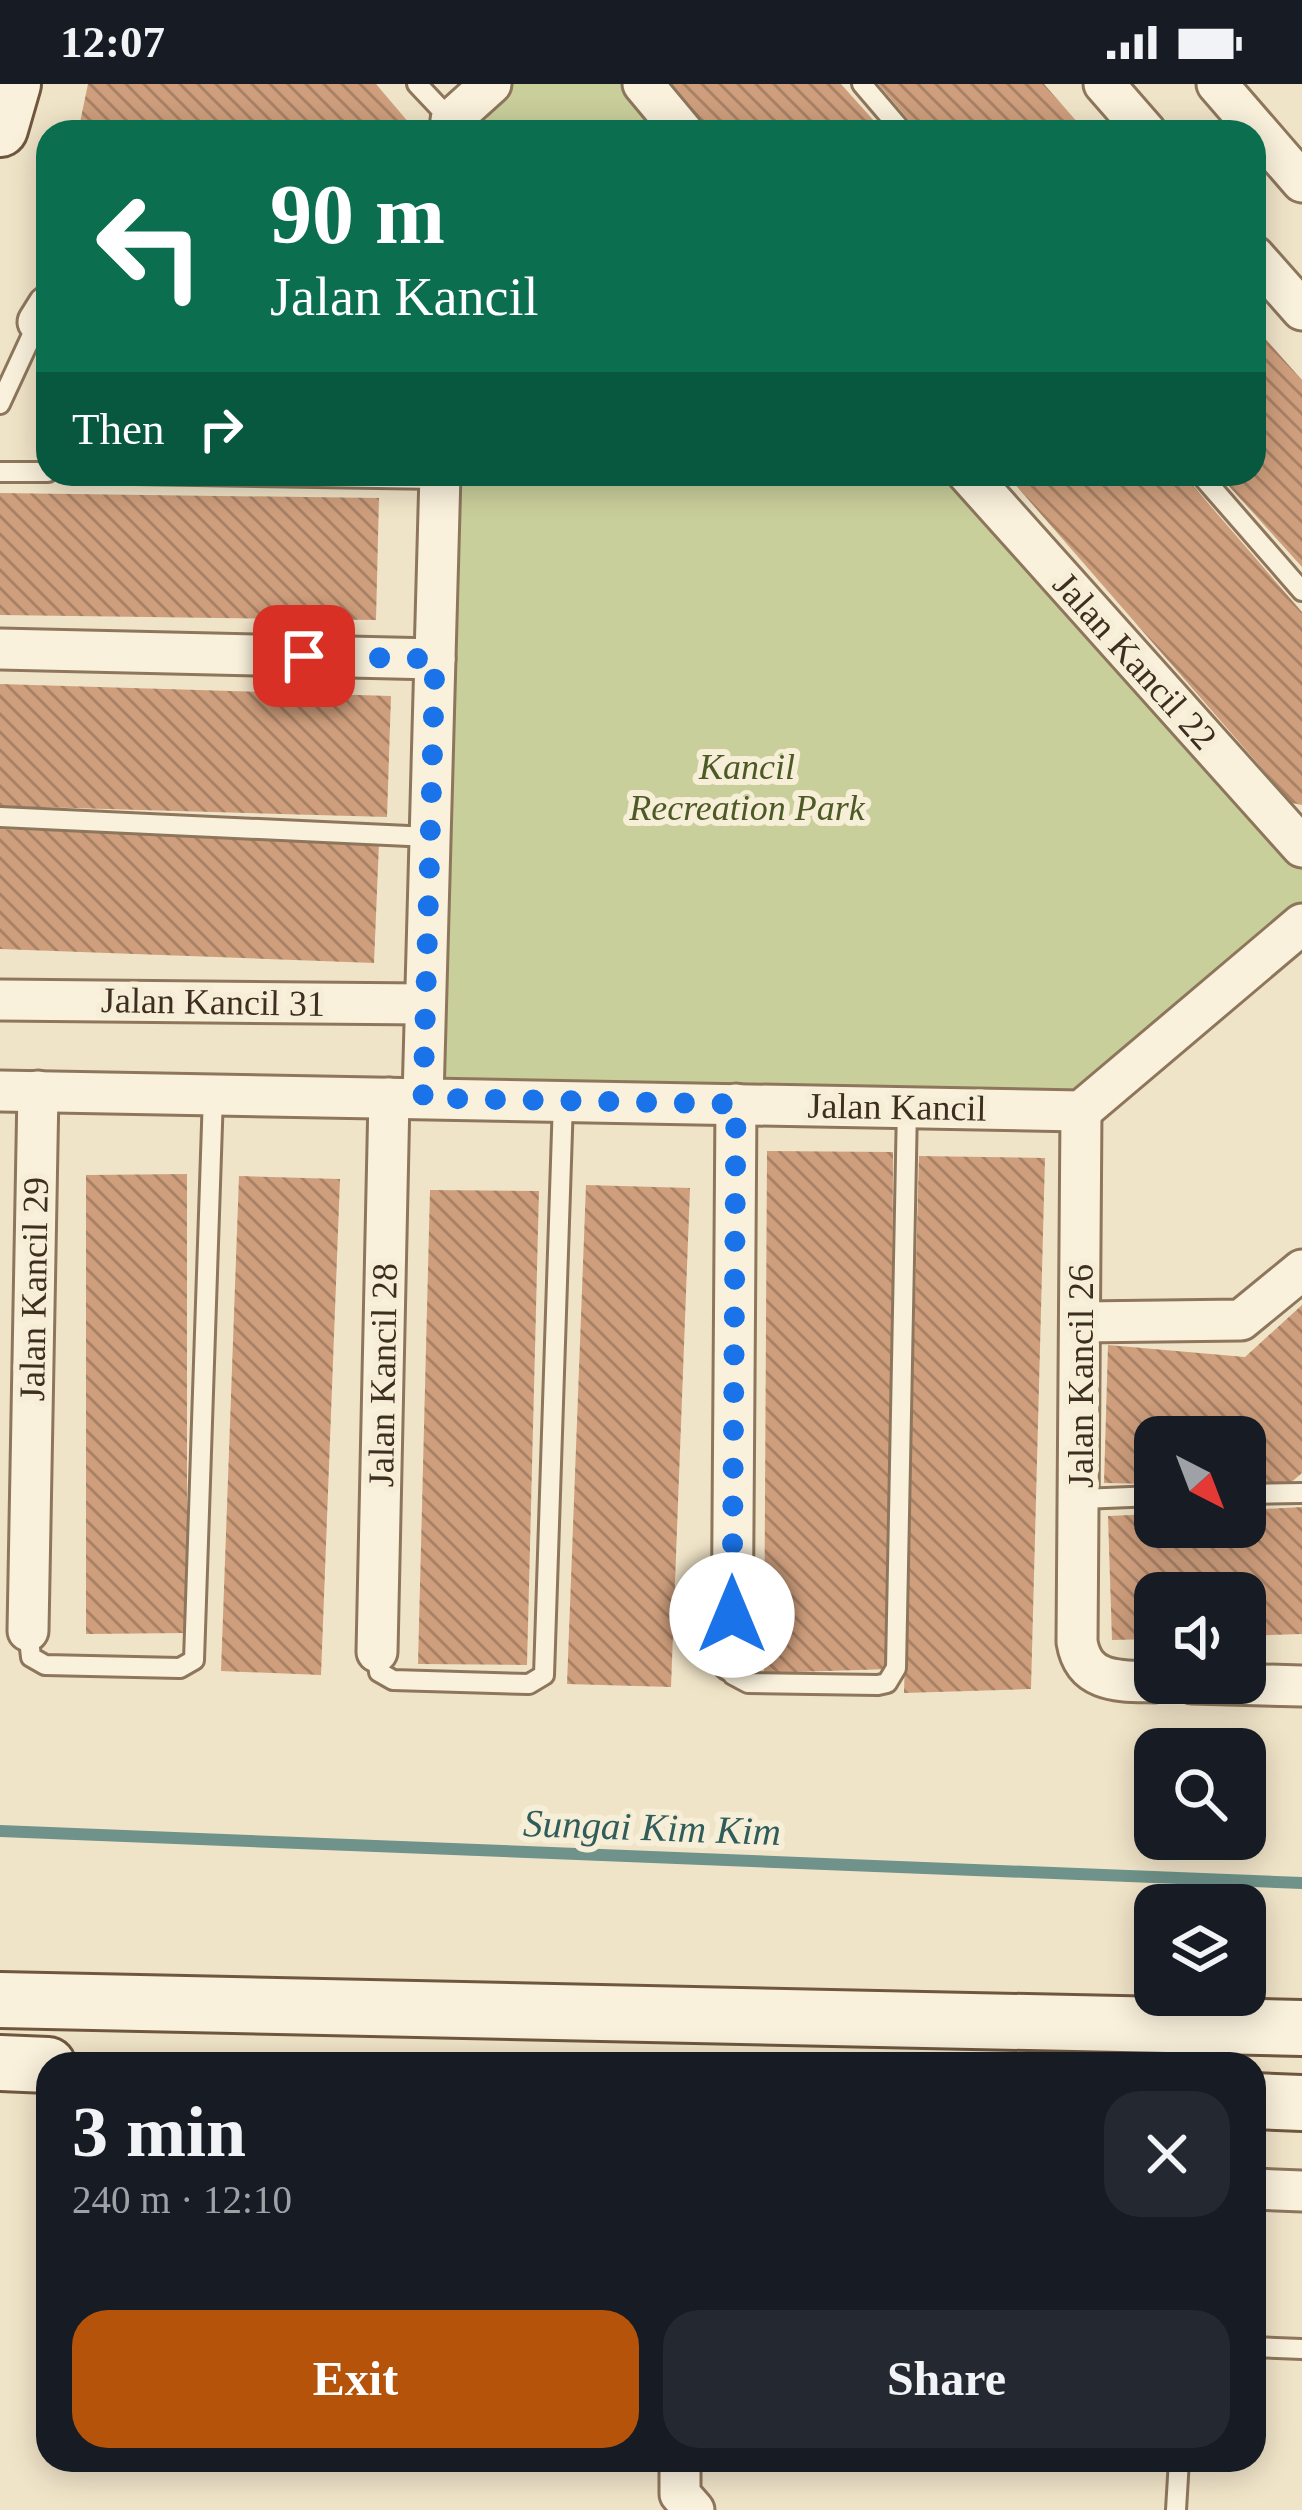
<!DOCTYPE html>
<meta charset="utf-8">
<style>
:root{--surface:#171b24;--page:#242831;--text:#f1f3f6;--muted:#9ea1a6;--accent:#b45309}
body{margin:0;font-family:Georgia,serif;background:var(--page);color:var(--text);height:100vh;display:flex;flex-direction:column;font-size:45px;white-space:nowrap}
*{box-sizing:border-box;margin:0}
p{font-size:39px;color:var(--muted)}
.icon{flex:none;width:66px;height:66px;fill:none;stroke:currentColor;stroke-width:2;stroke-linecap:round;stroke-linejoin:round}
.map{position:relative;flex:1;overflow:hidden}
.drawer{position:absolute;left:36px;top:1968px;width:1230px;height:420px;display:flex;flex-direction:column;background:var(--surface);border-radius:36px;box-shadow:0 6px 30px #0003}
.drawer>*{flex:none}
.top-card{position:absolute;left:36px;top:36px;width:1230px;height:366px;border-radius:36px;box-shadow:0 6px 30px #0003;background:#0b6e4f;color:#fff;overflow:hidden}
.needle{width:78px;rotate:138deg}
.controls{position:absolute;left:1134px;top:1332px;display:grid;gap:24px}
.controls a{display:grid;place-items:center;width:132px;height:132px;border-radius:24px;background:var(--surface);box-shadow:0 6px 30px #0003;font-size:60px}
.pin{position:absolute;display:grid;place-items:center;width:102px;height:102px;color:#fff;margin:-51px;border-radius:24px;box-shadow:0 6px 18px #0006}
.me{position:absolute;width:132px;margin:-66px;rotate:0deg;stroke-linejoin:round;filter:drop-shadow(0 0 9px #0008)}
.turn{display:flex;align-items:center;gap:42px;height:252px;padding:0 36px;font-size:54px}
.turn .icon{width:156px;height:156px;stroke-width:2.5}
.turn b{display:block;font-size:84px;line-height:102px}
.then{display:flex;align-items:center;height:114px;padding:0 36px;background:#0003;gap:24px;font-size:45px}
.round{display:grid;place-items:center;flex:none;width:126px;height:126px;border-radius:36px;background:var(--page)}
.headline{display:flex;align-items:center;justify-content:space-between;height:204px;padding:0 36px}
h1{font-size:72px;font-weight:700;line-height:90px}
.button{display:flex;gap:24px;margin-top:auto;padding:24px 36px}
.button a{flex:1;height:138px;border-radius:36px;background:var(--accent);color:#fff;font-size:48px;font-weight:700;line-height:138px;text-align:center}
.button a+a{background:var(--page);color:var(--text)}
.status{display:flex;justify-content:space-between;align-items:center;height:84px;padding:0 60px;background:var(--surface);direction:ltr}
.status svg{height:33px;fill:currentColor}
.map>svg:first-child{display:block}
.park{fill:#c9cf9b}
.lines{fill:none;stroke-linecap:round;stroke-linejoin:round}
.stream{stroke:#6f938a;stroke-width:12}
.building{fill:url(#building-back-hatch)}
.lane-casing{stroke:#8d765c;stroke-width:24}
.street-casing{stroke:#8d765c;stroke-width:45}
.secondary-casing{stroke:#6f573f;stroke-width:60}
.lane{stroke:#faf1dc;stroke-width:18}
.street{stroke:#faf1dc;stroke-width:39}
.secondary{stroke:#faf1dc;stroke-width:54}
.route{stroke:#1a73e8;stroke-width:21;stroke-dasharray:0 37.8}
.labels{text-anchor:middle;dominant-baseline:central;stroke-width:12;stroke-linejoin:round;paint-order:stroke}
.street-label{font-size:36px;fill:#3d2e20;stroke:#f7eed8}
.park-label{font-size:36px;font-style:italic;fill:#4d5a26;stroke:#f7eed8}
.water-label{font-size:39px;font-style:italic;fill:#2f5d5a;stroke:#f7eed8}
</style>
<div class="status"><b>12:07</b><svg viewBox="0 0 49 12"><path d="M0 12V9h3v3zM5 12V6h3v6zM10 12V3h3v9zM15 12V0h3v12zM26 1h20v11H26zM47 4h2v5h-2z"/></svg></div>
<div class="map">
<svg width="1302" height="2426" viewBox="0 0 1302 2426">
<defs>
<pattern id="building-back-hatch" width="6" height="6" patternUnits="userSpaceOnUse" patternTransform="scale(3)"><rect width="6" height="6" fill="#cf9f7d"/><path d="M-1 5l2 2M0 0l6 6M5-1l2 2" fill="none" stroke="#a98266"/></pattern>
</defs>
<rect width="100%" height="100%" fill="#f0e4c8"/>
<g class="park">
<path d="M 490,0 L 643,0 L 682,48 L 450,48 Z"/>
<path d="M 441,390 L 968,390 L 1302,767 L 1302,823 L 1073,1012 L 422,1021 Z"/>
</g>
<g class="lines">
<path class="stream" d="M 0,1747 L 1302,1799"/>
</g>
<g class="building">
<path d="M 88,0 L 376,0 L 410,40 L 410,48 L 78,48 Z"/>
<path d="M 661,0 L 841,0 L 884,48 L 702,48 Z"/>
<path d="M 878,0 L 1044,0 L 1086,48 L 919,48 Z"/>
<path d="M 1254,242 L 1302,296 L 1302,483 L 1218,390 L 1254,390 Z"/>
<path d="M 42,258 L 48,258 L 48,382 L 40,382 Z"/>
<path d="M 1006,390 L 1183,390 L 1302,528 L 1302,721 L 1292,719 Z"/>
<path d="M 0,409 L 379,414 L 376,536 L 0,531 Z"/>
<path d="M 0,600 L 391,612 L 387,733 L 0,722 Z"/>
<path d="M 0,745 L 379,759 L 374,879 L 0,865 Z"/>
<path d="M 767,1067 L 893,1068 L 891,1585 L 764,1589 Z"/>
<path d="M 919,1072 L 1045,1074 L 1031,1605 L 904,1609 Z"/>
<path d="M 187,1090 L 187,1549 L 86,1550 L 86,1091 Z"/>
<path d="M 239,1092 L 340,1095 L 321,1591 L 221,1587 Z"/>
<path d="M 586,1101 L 690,1104 L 671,1603 L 567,1600 Z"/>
<path d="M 430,1106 L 539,1107 L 527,1581 L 418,1580 Z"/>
<path d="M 1302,1221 L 1302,1389 L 1288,1401 L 1245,1400 L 1245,1353 L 1155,1353 L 1155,1400 L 1104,1399 L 1108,1261 L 1245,1273 Z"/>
<path d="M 1302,1423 L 1302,1550 L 1245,1552 L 1245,1509 L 1155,1509 L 1155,1555 L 1112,1556 L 1108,1432 L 1155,1430 L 1155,1443 L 1245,1443 L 1245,1426 Z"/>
</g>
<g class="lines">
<g class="lane-casing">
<g id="lane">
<path d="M 417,0 L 451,36"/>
<path d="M 862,0 L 903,48"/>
<path d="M 0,320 L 38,238"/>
<path d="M 0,388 L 48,388"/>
<path d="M 134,390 L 440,395"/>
<path d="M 1200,390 L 1302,507"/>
<path d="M 0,733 L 430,753"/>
<path d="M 1245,1410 L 1302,1409"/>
<path d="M 1081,1415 L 1155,1412"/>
<path d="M 28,1547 L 31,1573 L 45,1581 L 180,1584 L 194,1576 L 213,1011"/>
<path d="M 377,1568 L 379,1588 L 393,1596 L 529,1600 L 544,1591 L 563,1017"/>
<path d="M 732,1577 L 733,1591 L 748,1599 L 878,1601 L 887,1599 L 896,1584 L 907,1023"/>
<path d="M 1254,2263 L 1302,2265"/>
<path d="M 1176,2426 L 1179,2376"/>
</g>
</g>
<g class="street-casing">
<g id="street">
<path d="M 643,0 L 683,48"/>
<path d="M 1104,0 L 1146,48"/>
<path d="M 1217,0 L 1302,98"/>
<path d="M 450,48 L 451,36 L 491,0"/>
<path d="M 1254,172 L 1302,226"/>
<path d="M 38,238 L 48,222"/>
<path d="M 968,390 L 1302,763"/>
<path d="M 0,565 L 435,575"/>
<path d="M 0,916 L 425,920"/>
<path d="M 0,1007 L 1081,1027 L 1302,840"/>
<path d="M 423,1014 L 440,390"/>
<path d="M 1081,1027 L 1077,1558 C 1084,1600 1120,1597 1155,1598"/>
<path d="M 1082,1238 L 1241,1236 L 1302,1186"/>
<path d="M 28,1547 L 38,1007"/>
<path d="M 377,1568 L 389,1014"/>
<path d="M 732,1577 L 736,1020"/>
<path d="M 1192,1599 L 1302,1602"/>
<path d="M 1254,2105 L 1302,2107"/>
<path d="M 680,2376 L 680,2410 L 694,2426"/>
</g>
</g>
<g class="secondary-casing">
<g id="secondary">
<path d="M 0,45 L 13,0"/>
<path d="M 0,1916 L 1302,1944"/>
<path d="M 0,1979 L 48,1981"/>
<path d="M 1254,2017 L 1302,2019"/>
</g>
</g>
<use href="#lane" class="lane"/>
<use href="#street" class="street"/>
<use href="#secondary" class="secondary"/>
</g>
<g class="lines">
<path class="route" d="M 304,572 L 435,575 L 423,1014 L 736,1020 L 732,1531"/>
</g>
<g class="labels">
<g class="street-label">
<text transform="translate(1135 577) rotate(48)">Jalan Kancil 22</text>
<text transform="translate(213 918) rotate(1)">Jalan Kancil 31</text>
<text transform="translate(897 1023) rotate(1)">Jalan Kancil</text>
<text transform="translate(34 1205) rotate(-89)">Jalan Kancil 29</text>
<text transform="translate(383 1291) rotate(-89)">Jalan Kancil 28</text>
<text transform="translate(1081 1292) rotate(-90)">Jalan Kancil 26</text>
</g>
<g class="park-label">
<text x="747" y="683">Kancil<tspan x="747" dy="41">Recreation Park</tspan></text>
</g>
<g class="water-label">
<text transform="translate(652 1743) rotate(2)">Sungai Kim Kim</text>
</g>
</g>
</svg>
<div class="controls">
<a><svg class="needle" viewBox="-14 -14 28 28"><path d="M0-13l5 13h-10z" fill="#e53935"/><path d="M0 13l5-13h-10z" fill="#9ea1a6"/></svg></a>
<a><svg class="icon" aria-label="sound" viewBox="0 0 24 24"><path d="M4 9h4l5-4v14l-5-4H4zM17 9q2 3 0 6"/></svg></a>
<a><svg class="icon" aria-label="search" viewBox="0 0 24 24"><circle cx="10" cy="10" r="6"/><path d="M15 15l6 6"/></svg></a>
<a><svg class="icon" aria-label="layers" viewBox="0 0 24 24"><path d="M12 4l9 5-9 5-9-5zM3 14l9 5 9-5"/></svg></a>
</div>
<div class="pin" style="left:304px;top:572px;background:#d93025"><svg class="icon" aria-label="arrive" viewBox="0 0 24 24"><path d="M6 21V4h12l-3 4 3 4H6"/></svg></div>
<svg class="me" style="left:732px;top:1531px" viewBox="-20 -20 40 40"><circle r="19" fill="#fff"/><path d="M0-13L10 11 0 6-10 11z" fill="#1a73e8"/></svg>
<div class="top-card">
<div class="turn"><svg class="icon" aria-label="left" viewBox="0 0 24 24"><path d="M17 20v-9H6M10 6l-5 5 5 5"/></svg><div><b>90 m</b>Jalan Kancil</div></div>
<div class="then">Then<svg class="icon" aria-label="right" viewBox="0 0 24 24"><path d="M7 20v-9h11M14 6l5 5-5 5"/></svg></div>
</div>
<section class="drawer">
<div class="headline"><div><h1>3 min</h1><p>240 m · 12:10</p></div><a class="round"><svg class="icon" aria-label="close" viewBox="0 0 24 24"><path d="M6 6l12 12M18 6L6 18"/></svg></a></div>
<div class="button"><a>Exit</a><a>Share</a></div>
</section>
</div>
